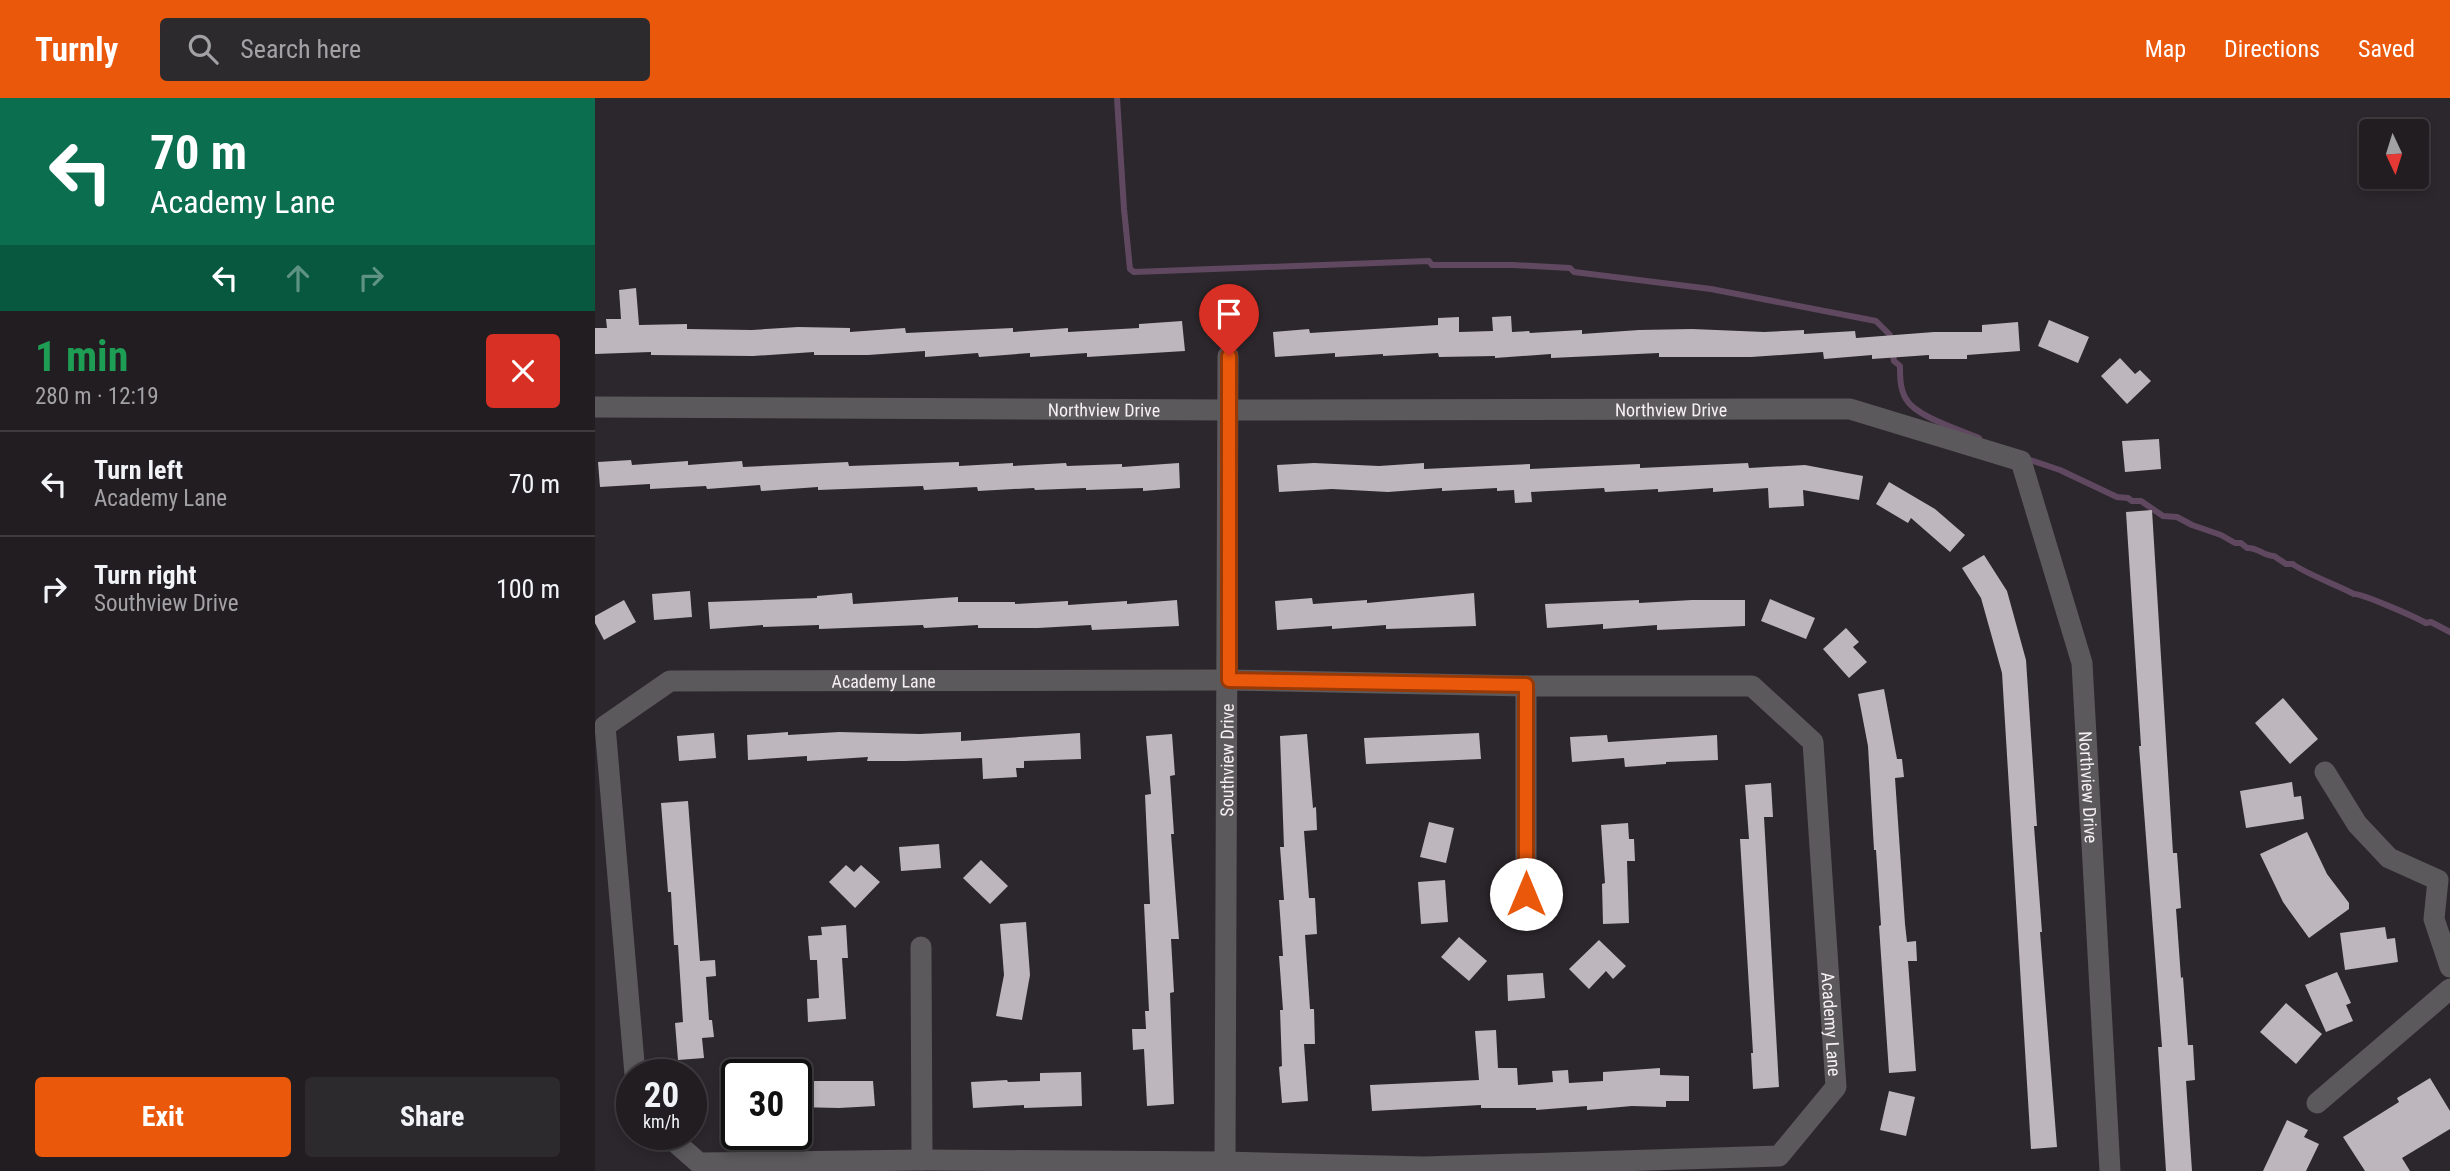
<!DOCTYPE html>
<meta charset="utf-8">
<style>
:root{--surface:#211d21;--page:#2d2a2e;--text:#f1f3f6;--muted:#a2a2a5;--line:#3e3b3f;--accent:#ea580c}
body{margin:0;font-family:"Roboto Condensed",sans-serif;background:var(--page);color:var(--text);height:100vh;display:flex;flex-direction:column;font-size:26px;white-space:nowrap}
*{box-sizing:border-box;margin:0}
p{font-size:23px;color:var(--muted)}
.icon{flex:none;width:38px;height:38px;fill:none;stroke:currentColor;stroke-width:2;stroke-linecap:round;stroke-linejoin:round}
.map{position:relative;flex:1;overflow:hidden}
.panel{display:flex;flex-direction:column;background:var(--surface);width:595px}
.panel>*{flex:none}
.banner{background:#0b6e4f;color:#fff;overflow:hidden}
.needle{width:46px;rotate:176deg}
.buttons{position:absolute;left:1764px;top:21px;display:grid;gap:14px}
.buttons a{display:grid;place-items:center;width:70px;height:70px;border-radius:7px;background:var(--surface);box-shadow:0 4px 10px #0003,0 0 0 2px var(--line);font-size:35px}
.speed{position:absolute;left:21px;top:961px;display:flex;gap:14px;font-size:35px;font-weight:700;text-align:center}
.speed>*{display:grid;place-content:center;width:91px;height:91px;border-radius:50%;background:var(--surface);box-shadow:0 4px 10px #0003,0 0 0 2px var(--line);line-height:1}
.speed small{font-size:18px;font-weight:400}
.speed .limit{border:4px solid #111;border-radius:10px;background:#fff;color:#111}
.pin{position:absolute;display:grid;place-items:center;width:60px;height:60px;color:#fff;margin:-72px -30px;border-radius:50% 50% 50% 0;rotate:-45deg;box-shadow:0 0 7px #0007}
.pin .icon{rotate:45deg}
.me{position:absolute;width:77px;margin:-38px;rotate:0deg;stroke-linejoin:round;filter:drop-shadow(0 0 5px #0008)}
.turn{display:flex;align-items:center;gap:24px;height:147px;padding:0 35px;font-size:32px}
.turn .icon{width:91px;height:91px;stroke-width:2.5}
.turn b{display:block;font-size:49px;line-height:60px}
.lanes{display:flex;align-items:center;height:66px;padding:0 35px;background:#0003;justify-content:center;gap:35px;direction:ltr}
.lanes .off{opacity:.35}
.round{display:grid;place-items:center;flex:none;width:74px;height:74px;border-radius:7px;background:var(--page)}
.headline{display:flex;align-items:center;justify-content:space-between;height:119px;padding:0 35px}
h1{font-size:42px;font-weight:700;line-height:52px;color:#1e9e55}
.button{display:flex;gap:14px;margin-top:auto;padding:14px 35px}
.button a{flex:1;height:80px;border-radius:7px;background:var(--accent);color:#fff;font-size:28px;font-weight:700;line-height:80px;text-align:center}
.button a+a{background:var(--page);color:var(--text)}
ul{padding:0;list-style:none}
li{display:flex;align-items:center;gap:21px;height:105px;padding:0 35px;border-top:2px solid var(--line)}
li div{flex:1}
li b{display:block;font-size:26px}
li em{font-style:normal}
header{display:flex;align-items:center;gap:42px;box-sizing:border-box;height:98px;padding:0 35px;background:var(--accent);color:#fff}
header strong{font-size:33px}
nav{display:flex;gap:38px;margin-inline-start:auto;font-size:24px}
.search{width:490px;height:63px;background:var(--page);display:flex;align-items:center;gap:18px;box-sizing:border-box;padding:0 24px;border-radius:7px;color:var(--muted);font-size:26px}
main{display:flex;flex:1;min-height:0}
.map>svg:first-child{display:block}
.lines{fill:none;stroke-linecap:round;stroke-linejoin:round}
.stream{stroke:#604960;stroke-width:6}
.building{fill:#bdb6bd}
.minor{stroke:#5b595b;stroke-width:21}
.route-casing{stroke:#983908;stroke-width:18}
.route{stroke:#ea580c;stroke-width:12}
.labels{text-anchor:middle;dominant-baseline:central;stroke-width:7;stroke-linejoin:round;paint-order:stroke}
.street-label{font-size:18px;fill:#f4f0f4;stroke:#231d22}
</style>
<header>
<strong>Turnly</strong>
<div class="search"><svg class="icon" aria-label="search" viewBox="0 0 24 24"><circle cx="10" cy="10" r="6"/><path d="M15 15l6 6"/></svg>Search here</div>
<nav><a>Map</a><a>Directions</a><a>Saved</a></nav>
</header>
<main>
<section class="panel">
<div class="banner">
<div class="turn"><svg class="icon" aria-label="left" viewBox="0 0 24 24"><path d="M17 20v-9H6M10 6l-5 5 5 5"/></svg><div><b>70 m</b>Academy Lane</div></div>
<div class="lanes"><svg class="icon" aria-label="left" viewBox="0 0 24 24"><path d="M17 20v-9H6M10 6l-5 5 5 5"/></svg><svg class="icon off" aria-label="ahead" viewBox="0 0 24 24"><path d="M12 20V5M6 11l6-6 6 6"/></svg><svg class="icon off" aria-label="right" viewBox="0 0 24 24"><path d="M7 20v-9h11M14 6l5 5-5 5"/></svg></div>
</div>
<div class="headline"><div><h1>1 min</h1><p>280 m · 12:19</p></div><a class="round" style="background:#d93025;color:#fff"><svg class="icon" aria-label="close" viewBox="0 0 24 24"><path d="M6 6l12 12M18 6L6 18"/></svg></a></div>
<ul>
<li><svg class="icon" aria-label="left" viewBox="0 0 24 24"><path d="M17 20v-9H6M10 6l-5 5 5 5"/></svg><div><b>Turn left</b><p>Academy Lane</p></div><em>70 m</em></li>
<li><svg class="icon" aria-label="right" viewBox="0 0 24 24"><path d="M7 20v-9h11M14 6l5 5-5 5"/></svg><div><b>Turn right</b><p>Southview Drive</p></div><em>100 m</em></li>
</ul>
<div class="button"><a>Exit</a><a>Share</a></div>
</section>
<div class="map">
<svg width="1855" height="1073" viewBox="0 0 1855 1073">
<rect width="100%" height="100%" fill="#2c272c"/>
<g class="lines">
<g class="stream">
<path d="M 522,0 L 529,111 L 535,171 L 539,174 L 834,163 L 837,167 L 918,167 L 975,170 L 979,174 L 1116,191 L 1281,223 L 1295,237 L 1299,263 L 1305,268 C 1305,279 1305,291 1311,301 C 1320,318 1365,332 1384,340"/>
<path d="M 1429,360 L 1465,372 L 1522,399 L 1533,400 L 1537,403 L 1546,403 L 1568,418 L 1582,419 L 1597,427 L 1626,437 L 1640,445 L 1646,445 L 1652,450 C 1663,449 1668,458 1679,458 L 1691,466 L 1698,466 C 1705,473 1746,489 1759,496 C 1766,495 1820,519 1831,525 L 1836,524 L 1855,534"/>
</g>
</g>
<g class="building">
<path d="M 41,190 L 44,227 L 92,226 L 92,231 L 157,232 L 203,229 L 255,230 L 255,234 L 310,230 L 311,235 L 418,230 L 418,234 L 473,230 L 473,234 L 544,230 L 544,226 L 587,223 L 590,253 L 492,259 L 492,255 L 435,259 L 435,255 L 384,259 L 383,255 L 330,259 L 330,253 L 273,257 L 219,257 L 219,254 L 158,258 L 56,257 L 56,254 L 0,256 L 0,230 L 12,230 L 11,221 L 26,221 L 24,192 Z"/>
<path d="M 916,218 L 917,234 L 934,233 L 935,235 L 987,232 L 987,236 L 1044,232 L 1097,231 L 1169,234 L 1209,232 L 1209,236 L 1260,233 L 1261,240 L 1339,234 L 1387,234 L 1387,227 L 1423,224 L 1425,253 L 1372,257 L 1372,261 L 1334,261 L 1334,257 L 1277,261 L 1277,257 L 1229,261 L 1228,254 L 1156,259 L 1064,259 L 1064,255 L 956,260 L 956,256 L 900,260 L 900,258 L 844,259 L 843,255 L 788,258 L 788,256 L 740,259 L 740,255 L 680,259 L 678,234 L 714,231 L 715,235 L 843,227 L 843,220 L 864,219 L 864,234 L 898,233 L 897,219 Z"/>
<path d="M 1454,222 L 1494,239 L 1483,265 L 1443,248 Z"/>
<path d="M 1525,260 L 1540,276 L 1545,272 L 1556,283 L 1532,306 L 1506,278 Z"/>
<path d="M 1564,341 L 1566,371 L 1530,374 L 1527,343 Z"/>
<path d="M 36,362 L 37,367 L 93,363 L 93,367 L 147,363 L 148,369 L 253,364 L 254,368 L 364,364 L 364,368 L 418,365 L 418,368 L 471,365 L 472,368 L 527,366 L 527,369 L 584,365 L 585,390 L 548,393 L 548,390 L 491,392 L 491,390 L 440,392 L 439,390 L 383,393 L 382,389 L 329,392 L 328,388 L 223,392 L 223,389 L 166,393 L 165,387 L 112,391 L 111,388 L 55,391 L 55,386 L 5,389 L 3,364 Z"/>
<path d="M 719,365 L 784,368 L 829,365 L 829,371 L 935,366 L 935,371 L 1045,366 L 1045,370 L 1153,365 L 1154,370 L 1210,367 L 1268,378 L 1264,402 L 1208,392 L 1209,408 L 1174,410 L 1173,390 L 1118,394 L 1118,390 L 1063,394 L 1063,391 L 1010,394 L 1009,390 L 936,394 L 937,404 L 920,405 L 919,392 L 902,393 L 902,390 L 847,393 L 847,390 L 793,394 L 737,391 L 684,394 L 682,367 Z"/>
<path d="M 1294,384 L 1340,411 L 1370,437 L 1355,454 L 1316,420 L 1313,425 L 1281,406 Z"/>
<path d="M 1557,412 L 1578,755 L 1582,755 L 1586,810 L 1581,811 L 1586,880 L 1588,879 L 1593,947 L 1598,947 L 1600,982 L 1591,983 L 1597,1073 L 1571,1073 L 1563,949 L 1567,949 L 1544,648 L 1546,648 L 1531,414 Z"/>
<path d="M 1389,457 L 1412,493 L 1431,562 L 1442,728 L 1439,728 L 1447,834 L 1445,834 L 1462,1049 L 1436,1051 L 1407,575 L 1386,500 L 1367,470 Z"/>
<path d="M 95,493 L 97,519 L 59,522 L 57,496 Z"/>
<path d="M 257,495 L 258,506 L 363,499 L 363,504 L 420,504 L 420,506 L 473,503 L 473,507 L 532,503 L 532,506 L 582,502 L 584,528 L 497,532 L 496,527 L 443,530 L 383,530 L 383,527 L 329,530 L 328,527 L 224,531 L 224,527 L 168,529 L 168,527 L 115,531 L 113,504 L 222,500 L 222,498 Z"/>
<path d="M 879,495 L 881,528 L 791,531 L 791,527 L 737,531 L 737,528 L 682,532 L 680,503 L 717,500 L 718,506 L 772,502 L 772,505 Z"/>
<path d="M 1175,501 L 1220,520 L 1211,541 L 1166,523 Z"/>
<path d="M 29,502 L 41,524 L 9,542 L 0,525 L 0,518 Z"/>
<path d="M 1044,502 L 1044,505 L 1097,502 L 1150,502 L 1150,528 L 1062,532 L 1062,527 L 1008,531 L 1008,526 L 952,530 L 950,506 Z"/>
<path d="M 1251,530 L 1264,544 L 1258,549 L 1272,564 L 1254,580 L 1228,551 Z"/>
<path d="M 1289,591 L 1302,661 L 1307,661 L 1309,679 L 1300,680 L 1310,826 L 1312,844 L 1321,843 L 1322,863 L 1313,863 L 1321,973 L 1294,975 L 1284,828 L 1286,827 L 1281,752 L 1279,752 L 1273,648 L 1263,596 Z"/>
<path d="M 1688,600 L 1723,641 L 1695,666 L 1660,625 Z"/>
<path d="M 193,634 L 193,637 L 244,634 L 325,636 L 366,634 L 366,643 L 485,635 L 486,661 L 429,663 L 429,670 L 421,670 L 422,679 L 388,681 L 387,660 L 310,663 L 272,663 L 273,659 L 212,663 L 212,658 L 153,662 L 152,637 Z"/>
<path d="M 119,635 L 121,660 L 84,663 L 82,638 Z"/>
<path d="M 884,635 L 886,661 L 771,666 L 769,640 Z"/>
<path d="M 577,636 L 580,677 L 575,678 L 579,736 L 576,736 L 584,841 L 576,841 L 579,894 L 575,895 L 579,1006 L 552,1008 L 549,951 L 538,952 L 537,931 L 551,931 L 550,913 L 554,913 L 549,806 L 555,806 L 550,697 L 556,696 L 551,638 Z"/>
<path d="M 712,636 L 718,710 L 721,709 L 722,732 L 709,733 L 714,800 L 720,800 L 722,836 L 710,837 L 715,911 L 719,911 L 720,946 L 709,946 L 713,1003 L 687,1005 L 684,969 L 687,968 L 685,912 L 688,912 L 684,858 L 688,858 L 684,802 L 689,802 L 685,749 L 689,749 L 685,638 Z"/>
<path d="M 1012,637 L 1013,644 L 1122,637 L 1123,662 L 1071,664 L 1071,666 L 1030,669 L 1029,660 L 977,664 L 975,639 Z"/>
<path d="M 1697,684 L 1699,699 L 1706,698 L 1709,721 L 1651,730 L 1645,693 Z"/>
<path d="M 1176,685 L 1178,719 L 1169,719 L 1184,989 L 1158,991 L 1156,955 L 1158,955 L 1145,741 L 1154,741 L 1150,687 Z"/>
<path d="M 93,703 L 105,863 L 120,862 L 121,878 L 111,879 L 114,922 L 117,922 L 119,939 L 107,940 L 109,960 L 83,962 L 80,925 L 88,924 L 83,847 L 79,847 L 76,794 L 73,794 L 66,705 Z"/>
<path d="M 834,724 L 859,730 L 851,765 L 825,759 Z"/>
<path d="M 1033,725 L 1034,741 L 1039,741 L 1040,763 L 1032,763 L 1034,825 L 1008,826 L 1007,786 L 1010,785 L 1006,727 Z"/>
<path d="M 1712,734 L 1732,776 L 1754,805 L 1754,811 L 1714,840 L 1688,804 L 1665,756 Z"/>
<path d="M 344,746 L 346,770 L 306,773 L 304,749 Z"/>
<path d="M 386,762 L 413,788 L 395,806 L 368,780 Z"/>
<path d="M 251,767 L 259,774 L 266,767 L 285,784 L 260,810 L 234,784 Z"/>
<path d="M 850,782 L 853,824 L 826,826 L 823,784 Z"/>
<path d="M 431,824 L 435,877 L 427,922 L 401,918 L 409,877 L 405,826 Z"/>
<path d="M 251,827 L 253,860 L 247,860 L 251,921 L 213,924 L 212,901 L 224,900 L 222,862 L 215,862 L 213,838 L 227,837 L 226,829 Z"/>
<path d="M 1790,829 L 1792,841 L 1800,840 L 1803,864 L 1750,872 L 1745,835 Z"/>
<path d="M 864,839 L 892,863 L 874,883 L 846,859 Z"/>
<path d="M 1004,842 L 1031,868 L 1018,881 L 1011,873 L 994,891 L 974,871 Z"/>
<path d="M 1742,874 L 1756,905 L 1751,907 L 1758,923 L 1731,934 L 1710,887 Z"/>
<path d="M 948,875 L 950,900 L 913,903 L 912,877 Z"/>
<path d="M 1691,905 L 1727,936 L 1701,966 L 1665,934 Z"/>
<path d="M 901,932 L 903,970 L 922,970 L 923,987 L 958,984 L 957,973 L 973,972 L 974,985 L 1008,983 L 1008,974 L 1065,970 L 1065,977 L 1094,978 L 1094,1003 L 1071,1003 L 1071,1009 L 1037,1008 L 992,1012 L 992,1008 L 941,1012 L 941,1010 L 886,1010 L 886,1007 L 777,1013 L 775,987 L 884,982 L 880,933 Z"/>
<path d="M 486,974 L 487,1008 L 429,1010 L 429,1007 L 378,1010 L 376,984 L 412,982 L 413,984 L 445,983 L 445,975 Z"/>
<path d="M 1835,980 L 1855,1013 L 1855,1031 L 1807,1060 L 1815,1073 L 1770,1073 L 1748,1039 L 1804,1004 L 1802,1000 Z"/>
<path d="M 201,983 L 278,983 L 280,1008 L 244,1010 L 201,1009 Z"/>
<path d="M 1294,993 L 1320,999 L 1311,1038 L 1285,1032 Z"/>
<path d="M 1692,1022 L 1713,1032 L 1709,1039 L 1724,1046 L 1711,1073 L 1668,1073 Z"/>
</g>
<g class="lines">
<g class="minor">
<path id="s1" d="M 0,309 L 634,312 L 1255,311 L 1426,363 L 1487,565 L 1515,1073"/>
<path d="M 1730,674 L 1762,726 L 1794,760 L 1843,782 L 1839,821 L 1855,869"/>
<path d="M 931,796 L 931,588"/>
<path d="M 326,849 L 327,1062"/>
<path id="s2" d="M 40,976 L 10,628 L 75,583 L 634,582 L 931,588 L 1157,588 L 1218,644 L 1241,989 L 1184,1058 L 829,1069 L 630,1064 L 327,1062 L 104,1065 L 71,1036"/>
<path d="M 1722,1005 L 1855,891"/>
<path id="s3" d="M 630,1064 L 633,258"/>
</g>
</g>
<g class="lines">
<g class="route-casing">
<path id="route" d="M 634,258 L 634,582 L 931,587 L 931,796"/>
</g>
<use href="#route" class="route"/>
</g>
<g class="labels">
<g class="street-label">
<text stroke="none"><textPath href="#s1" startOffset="1076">Northview Drive</textPath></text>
<text stroke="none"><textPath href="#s1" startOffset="509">Northview Drive</textPath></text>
<text stroke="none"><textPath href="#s2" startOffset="642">Academy Lane</textPath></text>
<text stroke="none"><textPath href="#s3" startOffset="402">Southview Drive</textPath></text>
<text stroke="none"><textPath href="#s1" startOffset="1769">Northview Drive</textPath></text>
<text stroke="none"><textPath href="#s2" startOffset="1876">Academy Lane</textPath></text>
</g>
</g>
</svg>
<div class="buttons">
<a><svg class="needle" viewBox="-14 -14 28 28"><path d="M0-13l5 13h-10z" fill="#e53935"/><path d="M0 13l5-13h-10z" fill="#a2a2a5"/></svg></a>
</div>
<div class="speed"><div>20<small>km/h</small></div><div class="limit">30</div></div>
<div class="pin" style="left:634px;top:258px;background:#d93025"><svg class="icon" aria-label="arrive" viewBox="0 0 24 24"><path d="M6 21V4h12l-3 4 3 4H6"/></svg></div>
<svg class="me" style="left:931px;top:796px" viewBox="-20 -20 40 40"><circle r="19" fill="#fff"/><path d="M0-13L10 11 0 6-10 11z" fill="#ea580c"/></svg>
</div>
</main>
